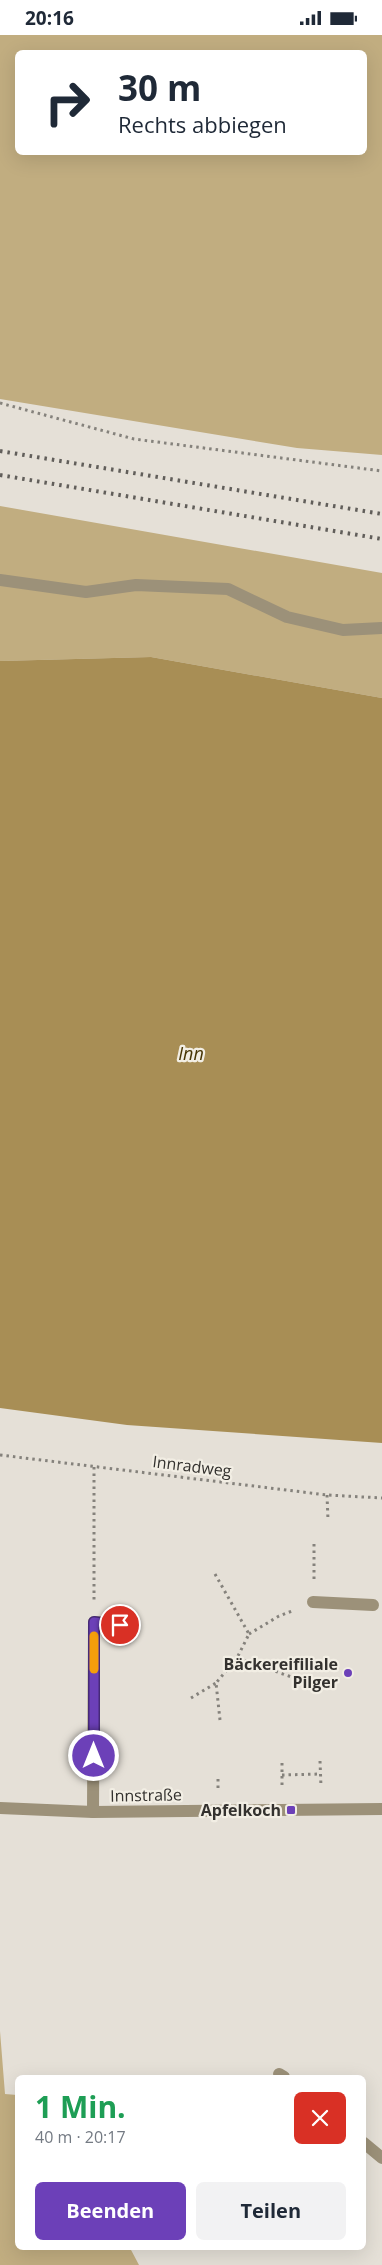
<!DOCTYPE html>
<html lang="de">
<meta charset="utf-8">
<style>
:root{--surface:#fff;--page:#f2f2f3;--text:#1f2937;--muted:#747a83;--accent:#6c40b8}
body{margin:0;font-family:"Open Sans",sans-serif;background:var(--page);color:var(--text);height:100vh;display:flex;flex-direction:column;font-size:19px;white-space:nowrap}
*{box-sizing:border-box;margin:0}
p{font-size:16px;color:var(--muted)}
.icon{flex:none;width:28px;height:28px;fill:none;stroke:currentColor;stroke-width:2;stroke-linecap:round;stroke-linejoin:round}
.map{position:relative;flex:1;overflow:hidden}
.drawer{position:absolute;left:15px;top:2040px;width:351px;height:175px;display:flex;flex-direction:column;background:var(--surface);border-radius:8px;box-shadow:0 5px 20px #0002}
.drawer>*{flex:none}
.top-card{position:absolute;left:15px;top:15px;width:352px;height:105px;border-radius:8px;box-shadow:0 5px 20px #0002;background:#fff;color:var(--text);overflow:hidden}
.pin{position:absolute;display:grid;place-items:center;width:42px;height:42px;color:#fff;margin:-21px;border:2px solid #fff;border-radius:50%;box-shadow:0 1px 5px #0007}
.me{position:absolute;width:55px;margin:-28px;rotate:0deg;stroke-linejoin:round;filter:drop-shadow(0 0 4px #0008)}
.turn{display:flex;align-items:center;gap:18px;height:105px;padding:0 20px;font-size:22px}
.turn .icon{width:65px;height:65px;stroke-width:2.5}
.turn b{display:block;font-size:35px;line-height:42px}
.round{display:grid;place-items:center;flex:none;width:52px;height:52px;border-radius:8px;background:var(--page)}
.head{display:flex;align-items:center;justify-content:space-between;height:85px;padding:0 20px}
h1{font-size:30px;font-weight:700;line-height:38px;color:#1e9e55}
.action{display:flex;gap:10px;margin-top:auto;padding:10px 20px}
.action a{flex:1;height:58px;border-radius:8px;background:var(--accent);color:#fff;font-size:20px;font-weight:700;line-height:58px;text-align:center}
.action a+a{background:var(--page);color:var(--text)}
.status{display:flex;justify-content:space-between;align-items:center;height:35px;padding:0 25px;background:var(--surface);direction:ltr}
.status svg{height:14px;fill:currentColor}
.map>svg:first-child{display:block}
.green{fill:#c1ad80;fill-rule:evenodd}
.water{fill:#a88e55}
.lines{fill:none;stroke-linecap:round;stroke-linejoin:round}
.path{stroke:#85827c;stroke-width:3;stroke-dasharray:2.5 4;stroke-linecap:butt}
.minor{stroke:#9c9179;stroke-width:12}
.rail{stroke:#615e5a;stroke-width:4;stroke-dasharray:2.5 5;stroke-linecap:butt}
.route-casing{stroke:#462a78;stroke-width:12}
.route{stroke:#6c40b8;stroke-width:9}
.slow{stroke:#f59e0b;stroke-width:9}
.poi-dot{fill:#6c40b8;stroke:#f2eee4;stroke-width:2}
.labels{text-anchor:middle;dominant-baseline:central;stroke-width:4.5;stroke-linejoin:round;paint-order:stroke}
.street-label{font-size:16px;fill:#33312e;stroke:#f2eee4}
.poi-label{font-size:16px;font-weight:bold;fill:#33312e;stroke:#f2eee4;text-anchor:end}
.water-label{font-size:18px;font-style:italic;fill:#473504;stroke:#f2eee4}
</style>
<div class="status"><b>20:16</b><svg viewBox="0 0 49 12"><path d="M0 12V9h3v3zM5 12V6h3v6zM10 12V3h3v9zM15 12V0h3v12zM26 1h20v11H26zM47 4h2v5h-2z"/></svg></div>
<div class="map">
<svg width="382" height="2230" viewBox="0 0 382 2230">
<rect width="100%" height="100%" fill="#e5e0d7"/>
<g class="green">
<path d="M 0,0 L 382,0 L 382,420 L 297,413 L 0,364 ZM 18,18 L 365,18 L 365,118 L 18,118 Z"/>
<path d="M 0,471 L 382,538 L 382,663 L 151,622 L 0,626 Z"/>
<path d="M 0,1996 L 5,2059 L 17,2060 L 18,2212 L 130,2213 L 139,2230 L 0,2230 Z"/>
</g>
<path class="water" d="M 151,622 L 382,663 L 382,1408 L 127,1390 L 0,1373 L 0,626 Z"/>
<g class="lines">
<g class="path">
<path d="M 0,368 L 134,404 L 382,436"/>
<path d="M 0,1420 L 327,1460 L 382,1463"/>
<path d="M 94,1432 L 94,1566"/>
<path d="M 327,1460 L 328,1485"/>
<path d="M 215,1539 L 249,1599 L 237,1623 L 306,1647"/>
<path d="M 314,1544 L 314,1505"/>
<path d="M 249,1599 L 279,1581 L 292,1576"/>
<path d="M 191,1663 L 216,1648"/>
<path d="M 220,1685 L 216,1648 L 237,1623"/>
<path d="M 320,1726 L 321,1752"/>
<path d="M 282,1728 L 282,1752"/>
<path d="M 282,1740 L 320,1739"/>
<path d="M 218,1744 L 218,1753"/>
</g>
<g class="minor">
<path d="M 0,545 L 86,557 L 136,550 L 228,554 L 287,582 L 343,595 L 382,593"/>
<path d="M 313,1567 L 373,1570"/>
<path d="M 0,1773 L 93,1777 L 382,1774"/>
<path d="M 93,1777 L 94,1587 L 121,1590"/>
<path d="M 279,2039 L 284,2042"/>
<path d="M 364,2108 L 382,2123"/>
</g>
<g class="rail">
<path d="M 0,416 L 382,479"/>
<path d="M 0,440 L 382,504"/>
</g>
</g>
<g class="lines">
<g class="route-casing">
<path id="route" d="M 94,1721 L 94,1587 L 120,1590"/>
</g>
<use href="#route" class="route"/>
<path class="slow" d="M 94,1601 L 94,1634"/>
</g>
<g class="poi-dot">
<circle cx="348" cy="1638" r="5"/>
<rect x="286" y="1770" width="10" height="10" rx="2.5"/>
</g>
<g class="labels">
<g class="street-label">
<text transform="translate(192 1431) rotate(7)">Innradweg</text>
<text transform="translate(146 1760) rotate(-1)">Innstraße</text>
</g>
<g class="poi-label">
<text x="338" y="1629">Bäckereifiliale<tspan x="338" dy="18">Pilger</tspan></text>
<text x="281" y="1775">Apfelkoch</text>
</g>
<g class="water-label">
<text x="191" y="1018">Inn</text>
</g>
</g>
</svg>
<div class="pin" style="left:120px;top:1590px;background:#d93025"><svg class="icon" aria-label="arrive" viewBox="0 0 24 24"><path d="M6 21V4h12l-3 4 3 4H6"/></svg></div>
<svg class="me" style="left:94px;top:1721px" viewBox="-20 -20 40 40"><circle r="17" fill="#6c40b8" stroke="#fff" stroke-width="3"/><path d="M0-11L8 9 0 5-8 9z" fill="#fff"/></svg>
<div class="top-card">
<div class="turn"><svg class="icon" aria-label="right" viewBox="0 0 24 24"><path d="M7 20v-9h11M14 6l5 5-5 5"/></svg><div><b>30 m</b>Rechts abbiegen</div></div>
</div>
<section class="drawer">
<div class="head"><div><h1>1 Min.</h1><p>40 m · 20:17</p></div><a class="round" style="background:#d93025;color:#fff"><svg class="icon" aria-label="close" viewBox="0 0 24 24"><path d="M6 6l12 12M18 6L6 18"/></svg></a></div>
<div class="action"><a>Beenden</a><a>Teilen</a></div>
</section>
</div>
